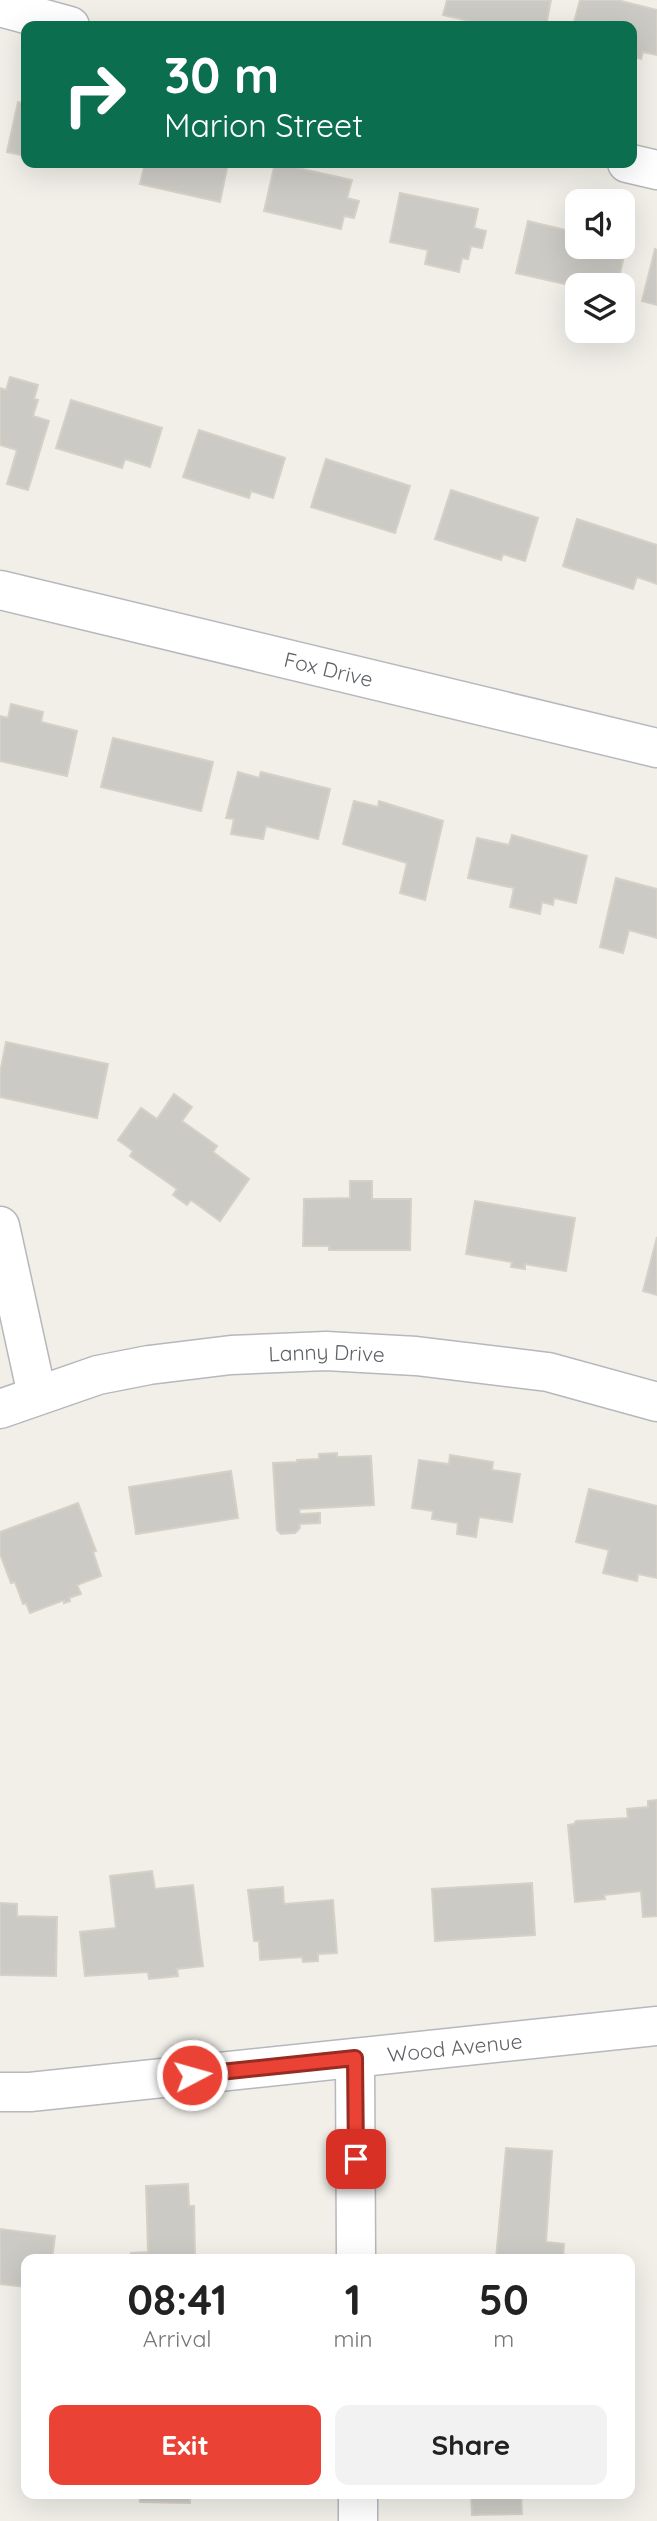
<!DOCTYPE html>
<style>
:root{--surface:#fff;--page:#f2f2f2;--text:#222;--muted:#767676;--accent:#ea4335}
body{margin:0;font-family:Quicksand,sans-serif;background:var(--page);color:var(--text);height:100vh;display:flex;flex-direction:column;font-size:26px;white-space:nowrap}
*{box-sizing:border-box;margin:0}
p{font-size:23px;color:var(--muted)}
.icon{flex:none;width:38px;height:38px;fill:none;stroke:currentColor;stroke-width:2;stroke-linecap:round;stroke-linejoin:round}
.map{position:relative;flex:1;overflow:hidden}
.sheet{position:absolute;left:21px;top:2254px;width:614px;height:245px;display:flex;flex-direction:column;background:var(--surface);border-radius:14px;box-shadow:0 7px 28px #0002}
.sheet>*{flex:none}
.guide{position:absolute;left:21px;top:21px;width:616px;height:147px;border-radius:14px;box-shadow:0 7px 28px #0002;background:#0b6e4f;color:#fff;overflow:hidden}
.fabs{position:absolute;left:565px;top:189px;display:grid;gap:14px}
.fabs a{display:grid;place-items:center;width:70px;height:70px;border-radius:14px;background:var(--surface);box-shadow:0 7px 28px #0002;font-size:35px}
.pin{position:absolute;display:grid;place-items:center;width:60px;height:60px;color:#fff;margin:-30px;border-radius:14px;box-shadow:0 4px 10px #0006}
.me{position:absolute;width:77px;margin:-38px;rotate:84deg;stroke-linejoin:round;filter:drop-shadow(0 0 5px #0008)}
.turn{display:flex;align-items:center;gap:24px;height:147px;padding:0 28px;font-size:32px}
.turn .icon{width:91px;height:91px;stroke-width:2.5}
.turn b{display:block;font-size:49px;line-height:60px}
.eta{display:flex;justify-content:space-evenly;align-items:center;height:119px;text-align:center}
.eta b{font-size:42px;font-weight:800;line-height:49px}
.cta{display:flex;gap:14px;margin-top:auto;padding:14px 28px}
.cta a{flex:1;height:80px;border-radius:14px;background:var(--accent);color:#fff;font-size:28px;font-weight:800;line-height:80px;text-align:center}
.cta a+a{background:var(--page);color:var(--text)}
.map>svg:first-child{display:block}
.building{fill:#cccac5;stroke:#d6d1c6;stroke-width:2}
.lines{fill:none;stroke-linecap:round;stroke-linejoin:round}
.minor-casing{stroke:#b5b8bc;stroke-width:41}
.secondary-casing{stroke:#b6babf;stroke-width:41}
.minor{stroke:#fff;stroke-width:38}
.secondary{stroke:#fff;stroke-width:38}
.route-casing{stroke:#982c22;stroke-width:18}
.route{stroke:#ea4335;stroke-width:12}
.labels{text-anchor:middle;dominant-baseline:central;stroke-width:7;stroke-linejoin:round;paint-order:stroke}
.street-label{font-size:21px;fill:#5f6368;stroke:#fff}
</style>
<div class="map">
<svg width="657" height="2521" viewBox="0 0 657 2521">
<rect width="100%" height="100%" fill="#f1efe8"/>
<g class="building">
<path d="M 447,0 L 551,0 L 546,26 L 492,26 L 443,15 Z"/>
<path d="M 580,0 L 617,0 L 657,10 L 657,55 L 643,52 L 641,59 L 632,56 L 632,26 L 573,26 Z"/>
<path d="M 18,102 L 26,104 L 26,156 L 7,152 Z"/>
<path d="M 145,163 L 228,163 L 220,202 L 140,184 Z"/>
<path d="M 275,163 L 352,180 L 347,198 L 359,201 L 354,218 L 344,216 L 341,229 L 264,211 Z"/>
<path d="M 400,193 L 478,209 L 474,228 L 486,231 L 482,248 L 471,246 L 468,259 L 462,258 L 459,272 L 425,264 L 428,250 L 390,242 Z"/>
<path d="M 528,221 L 578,233 L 578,247 L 623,247 L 623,243 L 627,244 L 617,285 L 578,287 L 516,273 Z"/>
<path d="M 655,249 L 657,250 L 657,305 L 642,301 Z"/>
<path d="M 10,377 L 38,385 L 34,399 L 38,400 L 33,416 L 49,421 L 28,490 L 7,484 L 17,450 L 0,445 L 0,388 L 6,390 Z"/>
<path d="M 71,400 L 162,428 L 150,467 L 125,459 L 122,468 L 56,448 Z"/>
<path d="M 199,430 L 285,458 L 273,498 L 251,491 L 249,498 L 183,477 Z"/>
<path d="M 326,459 L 410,486 L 395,533 L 311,507 Z"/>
<path d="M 451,490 L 538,518 L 525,561 L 503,554 L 501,560 L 435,539 Z"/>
<path d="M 577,519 L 657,545 L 657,584 L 637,577 L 633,589 L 563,566 Z"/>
<path d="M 11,704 L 43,712 L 41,722 L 77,731 L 67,776 L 0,761 L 0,716 L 8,718 Z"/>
<path d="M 113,738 L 213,762 L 201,811 L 101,787 Z"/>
<path d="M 238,772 L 259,778 L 261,772 L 330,789 L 318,839 L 266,826 L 263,839 L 231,834 L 234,819 L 226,818 Z"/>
<path d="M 354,801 L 378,807 L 379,801 L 443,821 L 425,900 L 400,893 L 407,863 L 343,844 Z"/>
<path d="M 512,835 L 587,856 L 576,903 L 554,898 L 553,905 L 542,902 L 540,914 L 510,907 L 514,888 L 468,878 L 477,838 L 509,845 Z"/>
<path d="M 616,878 L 657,889 L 657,938 L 629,930 L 623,953 L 600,947 Z"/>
<path d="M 6,1042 L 108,1064 L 97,1118 L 0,1097 L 0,1073 Z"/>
<path d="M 174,1094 L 192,1107 L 182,1121 L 217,1146 L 213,1152 L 249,1179 L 220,1221 L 191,1200 L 187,1205 L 173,1195 L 177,1189 L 130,1156 L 133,1151 L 118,1140 L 141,1108 L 157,1119 Z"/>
<path d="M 350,1181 L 372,1181 L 372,1199 L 411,1199 L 410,1250 L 329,1250 L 329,1246 L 303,1246 L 304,1199 L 350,1198 Z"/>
<path d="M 475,1201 L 575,1218 L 566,1271 L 525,1264 L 525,1269 L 511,1267 L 512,1262 L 466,1254 Z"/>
<path d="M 657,1237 L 657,1295 L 643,1291 Z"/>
<path d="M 337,1453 L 337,1457 L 371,1456 L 374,1505 L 299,1509 L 300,1514 L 320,1513 L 320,1523 L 299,1524 L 300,1528 L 295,1533 L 281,1534 L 277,1530 L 273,1463 L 297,1462 L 297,1460 L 319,1459 L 319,1454 Z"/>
<path d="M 450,1455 L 493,1462 L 492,1470 L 520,1474 L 512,1522 L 479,1517 L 476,1537 L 457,1534 L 458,1523 L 432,1519 L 433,1511 L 412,1508 L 419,1460 L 449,1464 Z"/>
<path d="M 231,1471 L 238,1518 L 136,1534 L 129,1487 Z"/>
<path d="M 589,1489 L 657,1506 L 657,1578 L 638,1574 L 637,1581 L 603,1573 L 609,1550 L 576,1542 Z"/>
<path d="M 78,1503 L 96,1551 L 93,1552 L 101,1576 L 77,1585 L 81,1594 L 69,1598 L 70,1601 L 64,1603 L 64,1600 L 30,1613 L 26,1603 L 23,1604 L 15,1582 L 11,1583 L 0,1554 L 0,1532 Z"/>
<path d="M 657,1800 L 657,1916 L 643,1917 L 641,1891 L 604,1895 L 605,1899 L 575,1902 L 568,1825 L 574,1824 L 576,1821 L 628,1818 L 627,1809 L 648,1807 L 648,1801 Z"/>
<path d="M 152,1871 L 155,1889 L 193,1885 L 203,1966 L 177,1969 L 178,1976 L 149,1979 L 148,1972 L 85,1976 L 80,1932 L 116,1928 L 110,1876 Z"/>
<path d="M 532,1883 L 535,1935 L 435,1941 L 432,1889 Z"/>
<path d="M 283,1887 L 284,1904 L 333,1900 L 337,1953 L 318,1954 L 318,1961 L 303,1962 L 302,1957 L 260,1960 L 259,1941 L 254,1941 L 248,1890 Z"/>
<path d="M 0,1903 L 17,1904 L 17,1916 L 57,1917 L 56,1976 L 0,1975 Z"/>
<path d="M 506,2148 L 552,2151 L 546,2242 L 564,2244 L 563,2259 L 496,2259 Z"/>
<path d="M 188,2184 L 189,2206 L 194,2206 L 195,2259 L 131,2259 L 131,2253 L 148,2252 L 146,2186 Z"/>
<path d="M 0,2229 L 55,2236 L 52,2259 L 26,2259 L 26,2287 L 0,2284 Z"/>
<path d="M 139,2494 L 190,2494 L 190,2503 L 140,2502 Z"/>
<path d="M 471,2494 L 521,2494 L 522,2514 L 472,2515 Z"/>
</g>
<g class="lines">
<g class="minor-casing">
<g id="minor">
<path d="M 0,7 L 70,26"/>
<path d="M 627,163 L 657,170"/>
<path d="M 0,1226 L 37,1395"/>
<path id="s1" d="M 0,1409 L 98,1375 L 149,1365 L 231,1355 L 326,1351 L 416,1356 L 548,1372 L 657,1402"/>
<path d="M 355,2058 L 356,2259"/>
<path id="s2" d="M 0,2092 L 30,2092 L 657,2026"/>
<path d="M 358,2494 L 358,2521"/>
</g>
</g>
<g class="secondary-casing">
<g id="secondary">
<path id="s3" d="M 0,590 L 657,748"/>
</g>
</g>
<use href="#minor" class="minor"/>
<use href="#secondary" class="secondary"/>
</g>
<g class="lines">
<g class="route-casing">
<path id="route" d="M 192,2075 L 355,2058 L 356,2159"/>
</g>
<use href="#route" class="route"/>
</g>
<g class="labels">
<g class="street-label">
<text stroke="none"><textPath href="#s3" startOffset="338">Fox Drive</textPath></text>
<text stroke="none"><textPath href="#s1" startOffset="334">Lanny Drive</textPath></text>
<text stroke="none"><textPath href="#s2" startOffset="457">Wood Avenue</textPath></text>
</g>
</g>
</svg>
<div class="fabs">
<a><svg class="icon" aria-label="sound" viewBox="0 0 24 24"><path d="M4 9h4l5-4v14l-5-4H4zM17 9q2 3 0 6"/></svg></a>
<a><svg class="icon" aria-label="layers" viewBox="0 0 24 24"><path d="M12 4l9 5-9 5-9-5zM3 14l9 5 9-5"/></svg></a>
</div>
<div class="pin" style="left:356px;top:2159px;background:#d93025"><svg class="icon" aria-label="arrive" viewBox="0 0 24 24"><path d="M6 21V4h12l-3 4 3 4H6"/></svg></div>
<svg class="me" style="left:192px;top:2075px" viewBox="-20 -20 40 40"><circle r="17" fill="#ea4335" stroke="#fff" stroke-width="3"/><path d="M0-11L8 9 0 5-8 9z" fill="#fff"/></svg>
<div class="guide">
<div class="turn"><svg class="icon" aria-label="right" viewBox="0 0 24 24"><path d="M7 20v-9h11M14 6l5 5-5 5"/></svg><div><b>30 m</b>Marion Street</div></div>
</div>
<section class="sheet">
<div class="eta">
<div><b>08:41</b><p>Arrival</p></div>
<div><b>1</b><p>min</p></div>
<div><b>50</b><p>m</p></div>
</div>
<div class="cta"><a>Exit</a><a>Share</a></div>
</section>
</div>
